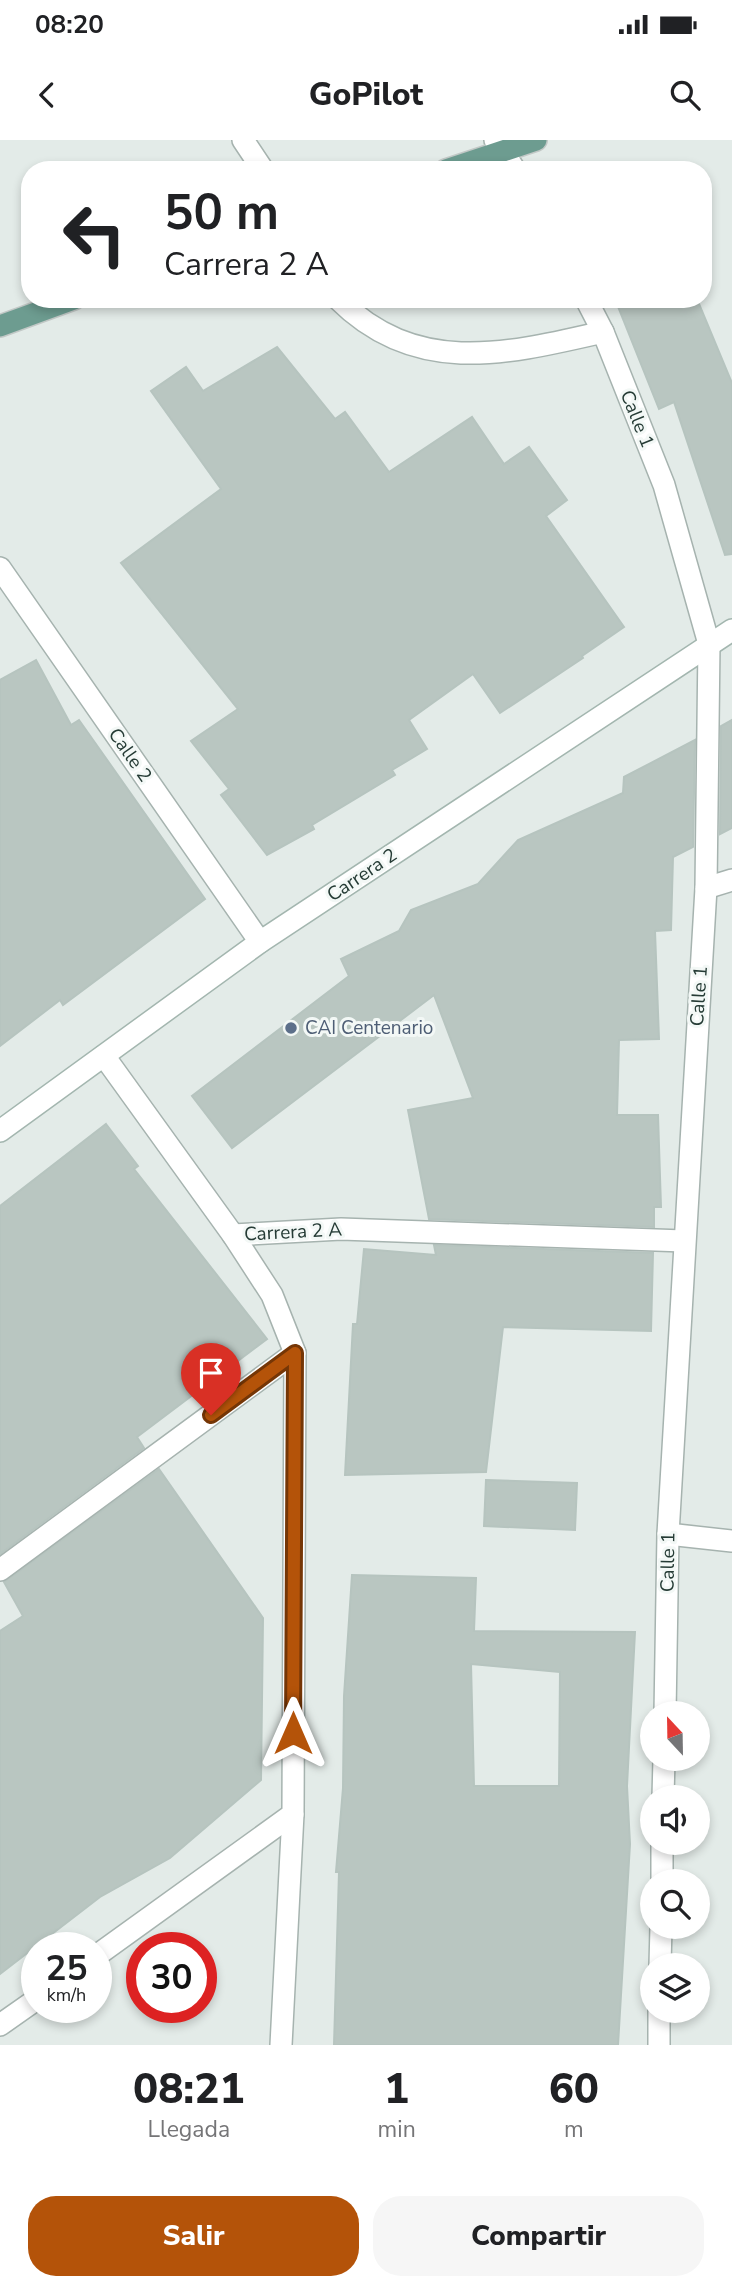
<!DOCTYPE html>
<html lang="es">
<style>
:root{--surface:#fff;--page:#f6f6f6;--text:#202124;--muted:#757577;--accent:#b45309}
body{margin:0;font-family:"Nunito Sans",sans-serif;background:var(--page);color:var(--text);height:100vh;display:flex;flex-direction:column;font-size:26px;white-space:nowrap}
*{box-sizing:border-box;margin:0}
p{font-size:23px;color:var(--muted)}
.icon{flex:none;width:38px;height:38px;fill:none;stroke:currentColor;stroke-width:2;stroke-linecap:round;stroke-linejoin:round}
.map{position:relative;height:1905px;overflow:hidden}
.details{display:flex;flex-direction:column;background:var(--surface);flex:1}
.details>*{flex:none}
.hud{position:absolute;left:21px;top:21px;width:691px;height:147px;border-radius:28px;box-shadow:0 4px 10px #0003;background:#fff;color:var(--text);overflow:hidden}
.needle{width:46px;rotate:338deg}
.fabs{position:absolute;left:640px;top:1561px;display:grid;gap:14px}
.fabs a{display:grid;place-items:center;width:70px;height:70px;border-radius:50%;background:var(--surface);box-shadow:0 4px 10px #0003;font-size:35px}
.speed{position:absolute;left:21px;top:1792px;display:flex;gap:14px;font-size:35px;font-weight:700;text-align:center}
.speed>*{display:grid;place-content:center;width:91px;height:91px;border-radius:50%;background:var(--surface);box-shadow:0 4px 10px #0003;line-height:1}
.speed small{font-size:18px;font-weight:400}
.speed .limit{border:10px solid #d22;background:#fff;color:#111}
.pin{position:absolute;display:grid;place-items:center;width:60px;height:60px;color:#fff;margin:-72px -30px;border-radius:50% 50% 50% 0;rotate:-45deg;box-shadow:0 0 7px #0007}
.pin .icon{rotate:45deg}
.me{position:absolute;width:77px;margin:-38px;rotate:0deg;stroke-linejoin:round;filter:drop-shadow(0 0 5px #0008)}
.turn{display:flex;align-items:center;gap:24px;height:147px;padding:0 28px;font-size:32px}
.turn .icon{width:91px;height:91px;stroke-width:2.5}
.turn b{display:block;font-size:49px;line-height:60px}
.eta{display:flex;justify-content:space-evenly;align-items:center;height:119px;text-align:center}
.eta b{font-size:42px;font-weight:800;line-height:49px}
.primary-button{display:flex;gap:14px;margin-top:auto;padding:14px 28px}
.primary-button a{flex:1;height:80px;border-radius:28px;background:var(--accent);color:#fff;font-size:28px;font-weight:800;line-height:80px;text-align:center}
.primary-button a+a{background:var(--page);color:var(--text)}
.status{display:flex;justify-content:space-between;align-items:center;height:49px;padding:0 35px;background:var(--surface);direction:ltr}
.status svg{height:19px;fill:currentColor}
header{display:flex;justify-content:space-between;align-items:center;height:91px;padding:0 28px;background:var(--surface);font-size:32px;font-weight:800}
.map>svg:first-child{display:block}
.building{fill:#b9c6c1;stroke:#b6c4bf;stroke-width:2;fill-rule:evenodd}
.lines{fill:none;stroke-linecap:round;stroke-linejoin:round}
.lane-casing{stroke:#a6b3af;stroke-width:24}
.street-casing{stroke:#a6b3af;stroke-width:24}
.secondary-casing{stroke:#a3b6af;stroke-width:24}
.primary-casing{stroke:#c2c8c6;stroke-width:24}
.lane{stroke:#fff;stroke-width:21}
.street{stroke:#fff;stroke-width:21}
.secondary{stroke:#fff;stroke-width:21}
.primary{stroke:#6d9c90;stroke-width:21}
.route-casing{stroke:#753606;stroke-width:18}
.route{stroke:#b45309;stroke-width:12}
.service-dot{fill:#5c6f8a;stroke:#f3f8f6;stroke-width:2.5}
.labels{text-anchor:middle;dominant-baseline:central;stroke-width:6;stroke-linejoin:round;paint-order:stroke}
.street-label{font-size:19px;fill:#253b35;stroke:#f3f8f6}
.service-label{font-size:19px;fill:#4e5e75;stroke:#f3f8f6;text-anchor:start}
</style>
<div class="status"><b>08:20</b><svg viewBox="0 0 49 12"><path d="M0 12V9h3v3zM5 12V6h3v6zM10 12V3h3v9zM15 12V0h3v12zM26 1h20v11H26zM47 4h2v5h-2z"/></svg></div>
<header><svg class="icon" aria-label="back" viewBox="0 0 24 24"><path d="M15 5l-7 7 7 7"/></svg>GoPilot<svg class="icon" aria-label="search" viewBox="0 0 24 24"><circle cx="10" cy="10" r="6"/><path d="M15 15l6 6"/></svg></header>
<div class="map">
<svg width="732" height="1905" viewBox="0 0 732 1905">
<rect width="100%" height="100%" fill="#e3ebe8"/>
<g class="building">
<path d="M 615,159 L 697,159 L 732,243 L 732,414 L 725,415 L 674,262 L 659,269 Z"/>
<path d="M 277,207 L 335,279 L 345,272 L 389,332 L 472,277 L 504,324 L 529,307 L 567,360 L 546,376 L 624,487 L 582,516 L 583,518 L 500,573 L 473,534 L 409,580 L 427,609 L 392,630 L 395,635 L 312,685 L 314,689 L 267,715 L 221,655 L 229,649 L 191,601 L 238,569 L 121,423 L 221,349 L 151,251 L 186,227 L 203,251 Z"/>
<path d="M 36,520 L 71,585 L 79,580 L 205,759 L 63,865 L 60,860 L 0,906 L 0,540 Z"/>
<path d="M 732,580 L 732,688 L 720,694 L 721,586 Z"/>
<path d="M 695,600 L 693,707 L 673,717 L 671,790 L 655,791 L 659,899 L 619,900 L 617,975 L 658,975 L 661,1067 L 654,1067 L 654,1087 L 429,1079 L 408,970 L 473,958 L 434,855 L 232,1008 L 192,956 L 349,836 L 341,819 L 399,791 L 411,770 L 478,744 L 518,700 L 623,653 L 624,637 Z"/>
<path d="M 106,984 L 138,1026 L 134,1029 L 267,1199 L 137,1297 L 144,1308 L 0,1414 L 0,1066 Z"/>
<path d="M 434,1105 L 653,1113 L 651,1191 L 503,1187 L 486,1332 L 345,1335 L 353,1184 L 357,1184 L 364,1109 L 436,1115 Z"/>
<path d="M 159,1329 L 263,1478 L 261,1640 L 170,1718 L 100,1757 L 0,1834 L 0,1491 L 23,1476 L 4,1442 Z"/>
<path d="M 486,1340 L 577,1343 L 575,1390 L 484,1386 Z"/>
<path d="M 352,1435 L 476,1438 L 474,1491 L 635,1492 L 627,1646 L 630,1704 L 618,1905 L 334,1905 L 339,1732 L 336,1732 L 343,1648 L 344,1556 ZM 471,1524 L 560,1532 L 559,1646 L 474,1646 Z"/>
</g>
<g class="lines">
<g class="lane-casing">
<g id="lane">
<path d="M 243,0 L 263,30"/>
<path d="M 338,159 C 416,237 507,214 603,192"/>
<path d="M 706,748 L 732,740"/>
</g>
</g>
<g class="street-casing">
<g id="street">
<path d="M 495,0 L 515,30"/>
<path d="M 586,159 L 603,192 L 664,345 L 709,504 L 706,748 L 668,1394 L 665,1573"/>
<path d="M 0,428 L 260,802"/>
<path d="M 233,1095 L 341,1089 L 684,1101"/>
<path d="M 668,1394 L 732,1401"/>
<path d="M 0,1430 L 295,1213"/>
<path d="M 663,1657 L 664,1619"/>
<path d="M 662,1741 L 662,1703"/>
<path d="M 96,1816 L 293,1674 L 295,1213 L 272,1155 L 233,1095 L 104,916"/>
<path d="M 660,1825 L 661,1787"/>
<path d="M 0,1885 L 37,1859"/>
<path d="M 281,1905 L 293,1674"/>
<path d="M 659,1905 L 659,1871"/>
</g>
</g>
<g class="secondary-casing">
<path id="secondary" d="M 0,991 L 260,802 L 732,490"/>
</g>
<g class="primary-casing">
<g id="primary">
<path d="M 446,30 L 536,0"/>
<path d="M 0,186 L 74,159"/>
</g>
</g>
<use href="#lane" class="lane"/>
<use href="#street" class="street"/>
<use href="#secondary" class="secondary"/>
<use href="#primary" class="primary"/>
</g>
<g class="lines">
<g class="route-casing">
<path id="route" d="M 211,1275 L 295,1213 L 293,1593"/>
</g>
<use href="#route" class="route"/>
</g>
<circle class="service-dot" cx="291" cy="888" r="7"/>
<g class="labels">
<g class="street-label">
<text transform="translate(637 279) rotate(68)">Calle 1</text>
<text transform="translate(130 615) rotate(55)">Calle 2</text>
<text transform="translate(362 735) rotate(-34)">Carrera 2</text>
<text transform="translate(699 856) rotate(-86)">Calle 1</text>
<text transform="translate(293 1092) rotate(-3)">Carrera 2 A</text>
<text transform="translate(668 1422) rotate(-89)">Calle 1</text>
</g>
<g class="service-label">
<text x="305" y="888">CAI Centenario</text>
</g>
</g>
</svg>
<div class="fabs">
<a><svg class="needle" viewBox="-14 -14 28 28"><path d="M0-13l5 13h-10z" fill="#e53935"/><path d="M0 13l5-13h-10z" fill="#757577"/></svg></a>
<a><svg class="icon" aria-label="sound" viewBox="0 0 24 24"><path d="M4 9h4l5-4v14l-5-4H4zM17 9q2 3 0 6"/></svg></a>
<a><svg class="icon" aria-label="search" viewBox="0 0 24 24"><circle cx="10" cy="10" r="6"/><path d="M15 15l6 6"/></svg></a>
<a><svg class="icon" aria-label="layers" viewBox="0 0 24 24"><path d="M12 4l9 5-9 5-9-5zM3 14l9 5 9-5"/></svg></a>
</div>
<div class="speed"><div>25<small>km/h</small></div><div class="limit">30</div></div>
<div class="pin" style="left:211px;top:1275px;background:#d93025"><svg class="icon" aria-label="arrive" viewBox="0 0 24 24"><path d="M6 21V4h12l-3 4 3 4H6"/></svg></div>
<svg class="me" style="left:293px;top:1593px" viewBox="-20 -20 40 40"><path d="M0-17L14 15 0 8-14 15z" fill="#b45309" stroke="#fff" stroke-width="4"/></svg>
<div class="hud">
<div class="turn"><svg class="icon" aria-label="left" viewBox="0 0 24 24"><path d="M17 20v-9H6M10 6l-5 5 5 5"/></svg><div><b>50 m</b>Carrera 2 A</div></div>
</div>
</div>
<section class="details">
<div class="eta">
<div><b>08:21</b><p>Llegada</p></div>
<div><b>1</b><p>min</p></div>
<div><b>60</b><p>m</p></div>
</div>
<div class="primary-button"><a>Salir</a><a>Compartir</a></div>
</section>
